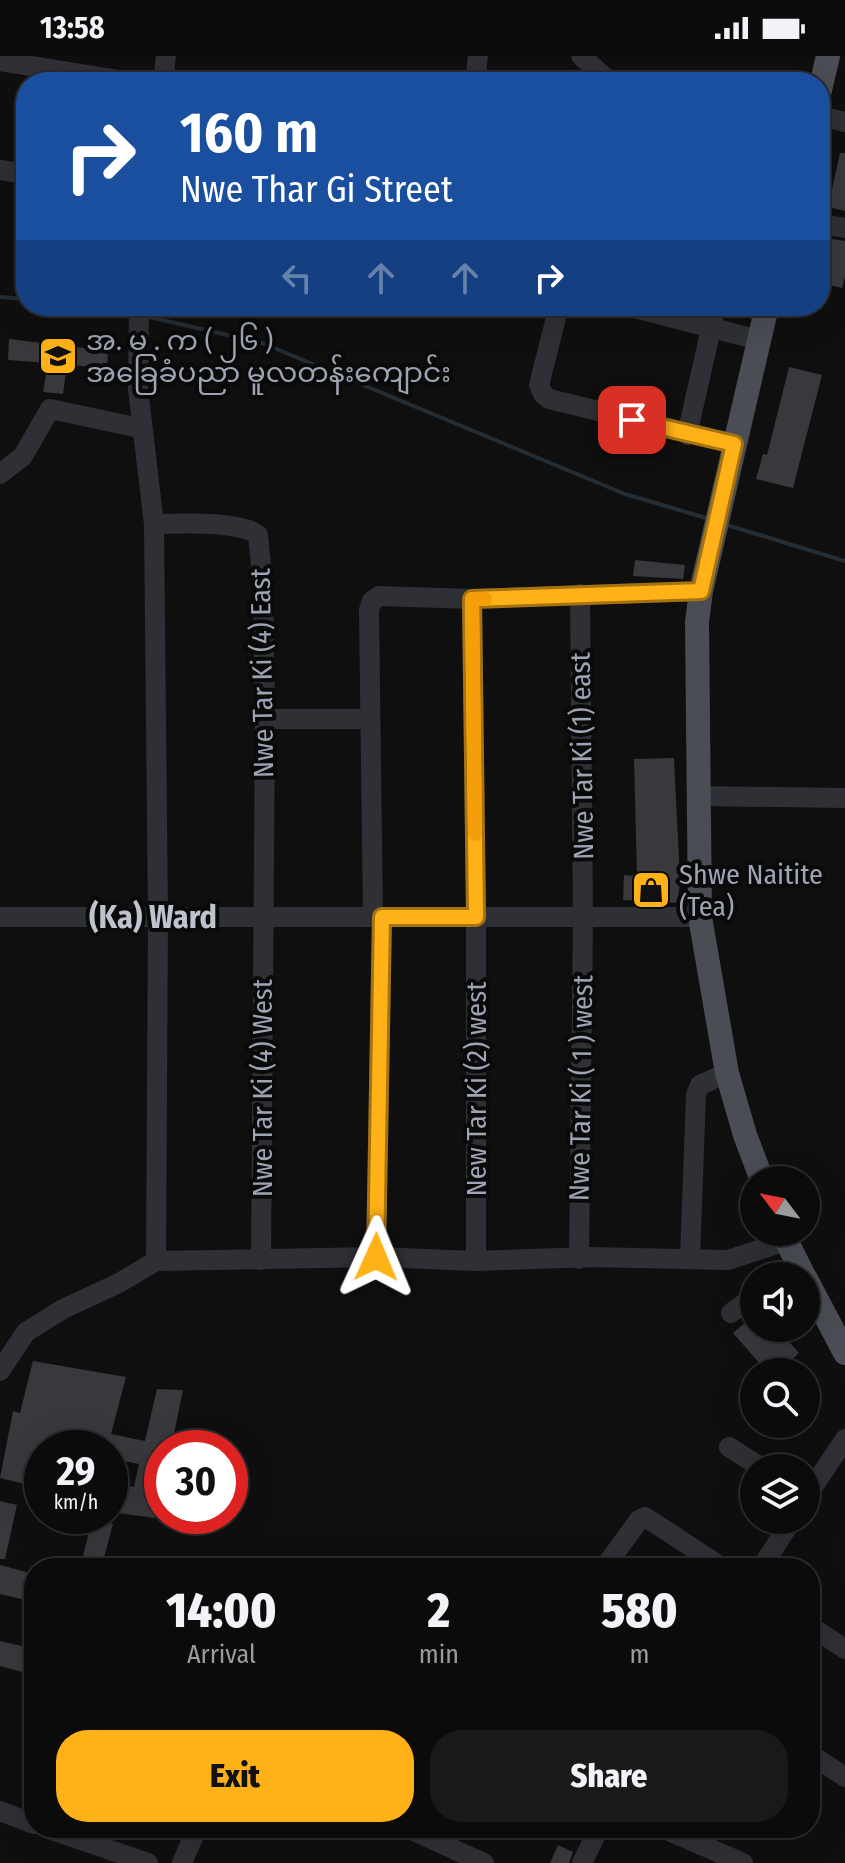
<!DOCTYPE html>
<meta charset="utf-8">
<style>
:root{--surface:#0b0b0c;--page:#19191a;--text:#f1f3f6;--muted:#9a9b9d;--line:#2b2b2d;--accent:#ffb118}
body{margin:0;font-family:"Fira Sans Condensed","Noto Sans Myanmar",sans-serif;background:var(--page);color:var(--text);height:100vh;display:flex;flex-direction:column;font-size:30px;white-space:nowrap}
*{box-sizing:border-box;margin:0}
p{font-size:26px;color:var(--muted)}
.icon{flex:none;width:44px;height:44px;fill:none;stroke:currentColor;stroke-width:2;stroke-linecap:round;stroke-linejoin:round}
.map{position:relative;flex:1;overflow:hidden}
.side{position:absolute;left:24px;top:1502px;width:796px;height:280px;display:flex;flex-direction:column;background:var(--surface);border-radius:32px;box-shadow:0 8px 32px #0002,0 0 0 2px var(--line)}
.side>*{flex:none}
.banner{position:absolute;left:16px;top:16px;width:814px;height:244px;border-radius:32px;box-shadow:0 8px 32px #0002,0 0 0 2px var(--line);background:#1a4fa0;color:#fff;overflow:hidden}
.needle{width:52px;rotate:302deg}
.tools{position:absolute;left:740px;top:1110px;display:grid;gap:16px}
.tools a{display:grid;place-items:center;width:80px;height:80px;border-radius:50%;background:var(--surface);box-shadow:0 8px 32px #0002,0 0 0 2px var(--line);font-size:40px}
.speed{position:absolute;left:24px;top:1374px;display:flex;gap:16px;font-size:40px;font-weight:700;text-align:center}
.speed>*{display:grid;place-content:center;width:104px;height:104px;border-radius:50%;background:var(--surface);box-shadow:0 8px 32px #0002,0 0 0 2px var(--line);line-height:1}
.speed small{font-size:20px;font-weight:400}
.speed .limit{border:12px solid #d22;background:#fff;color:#111}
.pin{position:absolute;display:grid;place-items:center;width:68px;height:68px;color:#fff;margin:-34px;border-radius:16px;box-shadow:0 4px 12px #0006}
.me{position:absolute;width:88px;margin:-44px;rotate:1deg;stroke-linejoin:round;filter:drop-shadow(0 0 6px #0008)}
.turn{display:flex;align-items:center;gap:28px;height:168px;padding:0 32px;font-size:36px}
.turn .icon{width:104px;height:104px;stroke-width:2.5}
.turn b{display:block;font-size:56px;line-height:68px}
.lanes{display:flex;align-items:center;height:76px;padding:0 32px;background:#0003;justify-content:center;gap:40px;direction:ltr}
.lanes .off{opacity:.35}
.eta{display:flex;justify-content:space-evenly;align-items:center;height:136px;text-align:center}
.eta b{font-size:48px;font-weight:800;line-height:56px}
.action{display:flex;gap:16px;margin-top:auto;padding:16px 32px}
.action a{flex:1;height:92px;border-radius:32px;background:var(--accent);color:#111;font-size:32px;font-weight:800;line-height:92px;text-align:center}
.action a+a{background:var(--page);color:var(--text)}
.status{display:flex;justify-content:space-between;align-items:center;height:56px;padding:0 40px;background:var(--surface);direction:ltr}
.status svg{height:22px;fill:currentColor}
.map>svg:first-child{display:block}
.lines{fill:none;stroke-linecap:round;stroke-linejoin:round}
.stream{stroke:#242d34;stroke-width:4}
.building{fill:#38383d}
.minor{stroke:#2f3035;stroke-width:20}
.major{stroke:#4b4d55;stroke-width:24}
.route-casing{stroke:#a67310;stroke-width:20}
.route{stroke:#ffb118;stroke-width:14}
.slow{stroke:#f59e0b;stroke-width:14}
.labels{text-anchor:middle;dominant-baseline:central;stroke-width:8;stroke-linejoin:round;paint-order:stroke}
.poi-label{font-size:28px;fill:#9ea4b3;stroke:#0a0a0b;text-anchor:start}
.street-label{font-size:28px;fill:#9ea4b3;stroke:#0a0a0b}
.quarter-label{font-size:32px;font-weight:bold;fill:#bfc3ce;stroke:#0a0a0b}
</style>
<div class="status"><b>13:58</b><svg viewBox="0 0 49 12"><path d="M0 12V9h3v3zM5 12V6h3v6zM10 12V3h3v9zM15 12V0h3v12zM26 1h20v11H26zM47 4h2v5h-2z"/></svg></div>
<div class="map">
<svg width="845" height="1807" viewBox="0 0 845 1807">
<rect width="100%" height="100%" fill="#0f0f10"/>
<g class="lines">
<g class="stream">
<path d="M 0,241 L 26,243"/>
<path d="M 83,250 L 132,257"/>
<path d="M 145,260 L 262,287 L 625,438 L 706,462"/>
<path d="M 727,469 L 845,505"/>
</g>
</g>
<g class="building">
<path d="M 840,97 L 845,97 L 845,155 L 828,151 Z"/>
<path d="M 820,181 L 845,185 L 845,221 L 842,232 L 820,227 Z"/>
<path d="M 9,283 L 108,295 L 107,312 L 67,309 L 63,338 L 43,336 L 48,307 L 8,304 Z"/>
<path d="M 789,311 L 822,319 L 793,432 L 756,423 L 763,398 L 767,399 Z"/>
<path d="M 635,504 L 685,509 L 683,523 L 633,520 Z"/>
<path d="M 674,702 L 680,823 L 678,847 L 623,844 L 624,819 L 637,820 L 634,703 Z"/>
<path d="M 754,1259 L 754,1272 L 777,1272 L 799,1297 L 778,1316 L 767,1316 L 733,1277 Z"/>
<path d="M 33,1305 L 126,1321 L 111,1378 L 145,1385 L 157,1333 L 183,1334 L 171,1392 L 162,1392 L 162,1432 L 155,1462 L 110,1456 L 110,1425 L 134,1431 L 139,1408 L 110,1402 L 110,1392 L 62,1392 L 42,1388 L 42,1432 L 0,1422 L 13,1355 L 20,1357 Z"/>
<path d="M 0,1445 L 17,1449 L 5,1503 L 0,1503 Z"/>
<path d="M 92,1464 L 113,1468 L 103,1505 L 83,1500 Z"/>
<path d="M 0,1509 L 34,1518 L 34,1546 L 0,1538 Z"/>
<path d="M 0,1585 L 34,1593 L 34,1619 L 0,1610 Z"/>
<path d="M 558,1789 L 573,1796 L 569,1807 L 550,1807 Z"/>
</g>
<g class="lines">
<g class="minor">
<path d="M 581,0 L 610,26"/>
<path d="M 0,5 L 131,26"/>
<path d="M 163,26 L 166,0"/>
<path d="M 475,26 L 478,0"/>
<path d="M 820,60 L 845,66"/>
<path d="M 0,114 L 26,118"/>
<path d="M 820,168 L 845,172"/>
<path d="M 139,250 L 138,333 L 154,468 L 158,862 L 156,1205"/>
<path d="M 559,250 L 539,329 L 543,338 L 549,343 L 734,388"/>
<path d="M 627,250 L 759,284"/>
<path d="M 687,379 L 716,250"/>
<path d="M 0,418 L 23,400 L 50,353 L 140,372"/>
<path d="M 154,468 C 180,468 239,464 258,479 L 263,530 L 265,663 L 261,1204"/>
<path d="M 472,543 L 476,861 L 476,1205"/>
<path d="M 265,663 L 370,663"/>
<path d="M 698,740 L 845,742"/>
<path d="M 0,861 L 700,861"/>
<path d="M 373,861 L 369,554 L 372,545 L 379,540 L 472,543 L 701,535"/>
<path d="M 376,1201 L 382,861"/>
<path d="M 690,1202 L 696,1039 L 700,1029 L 727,1017"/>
<path d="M 579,1203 L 583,861 L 580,538"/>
<path d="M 780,1220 L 797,1207"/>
<path d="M 731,1257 L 754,1240"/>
<path d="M 0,1315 L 26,1276 L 63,1253 L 119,1227 L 156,1205 L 376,1201 L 476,1205 L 590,1201 L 728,1204 L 786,1185"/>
<path d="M 729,1391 L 762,1412"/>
<path d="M 806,1441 L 845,1383"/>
<path d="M 604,1512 L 639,1464 L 645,1461 L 723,1512"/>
<path d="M 761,1512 L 792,1464"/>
<path d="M 810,1570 L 845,1593"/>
<path d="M 810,1698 L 845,1721"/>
<path d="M 0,1755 L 34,1768"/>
<path d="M 46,1772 L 148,1807"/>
<path d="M 407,1772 L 484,1807"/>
<path d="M 662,1772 L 743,1807"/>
<path d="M 182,1807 L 197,1772"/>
<path d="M 582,1807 L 599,1772"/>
</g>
<g class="major">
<path d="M 820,34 L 828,0"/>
<path d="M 762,1124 L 745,1079 L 727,1017 L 700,861 L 697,566 L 701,535 L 767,250"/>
<path d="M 782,1176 L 804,1220"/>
<path d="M 806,1223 L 845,1297"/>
</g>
</g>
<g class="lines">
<g class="route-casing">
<path id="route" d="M 376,1201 L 382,861 L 476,861 L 472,543 L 701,535 L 734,388 L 632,364"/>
</g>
<use href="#route" class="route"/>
<path class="slow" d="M 475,778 L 472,543 L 485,543"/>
</g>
<defs>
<g id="school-square" transform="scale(2)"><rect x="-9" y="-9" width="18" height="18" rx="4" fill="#ffb118" stroke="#0a0a0b"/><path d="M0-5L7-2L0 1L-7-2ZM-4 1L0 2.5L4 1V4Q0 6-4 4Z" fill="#111"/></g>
<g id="shop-square" transform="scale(2)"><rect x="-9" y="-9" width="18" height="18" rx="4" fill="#ffb118" stroke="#0a0a0b"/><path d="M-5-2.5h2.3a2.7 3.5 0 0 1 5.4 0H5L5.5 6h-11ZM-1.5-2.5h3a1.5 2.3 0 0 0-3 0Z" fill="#111"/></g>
</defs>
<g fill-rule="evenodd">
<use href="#school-square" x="58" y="300"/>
<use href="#shop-square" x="651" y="834"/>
</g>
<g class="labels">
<g class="poi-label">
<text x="86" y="284">အ. မ . က ( ၂၆ )<tspan x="86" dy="32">အခြေခံပညာ မူလတန်းကျောင်း</tspan></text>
<text x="679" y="818">Shwe Naitite<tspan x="679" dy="32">(Tea)</tspan></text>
</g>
<g class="street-label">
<text transform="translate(262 617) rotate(-91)">Nwe Tar Ki (4) East</text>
<text transform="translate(582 700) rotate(-91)">Nwe Tar Ki (1) east</text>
<text transform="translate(262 1032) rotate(-90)">Nwe Tar Ki (4) West</text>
<text transform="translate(581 1032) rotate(-89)">Nwe Tar Ki ( 1 ) west</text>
<text transform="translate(476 1033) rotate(-90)">New Tar Ki (2) west</text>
</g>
<g class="quarter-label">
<text x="153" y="861">(Ka) Ward</text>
</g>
</g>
</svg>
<div class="tools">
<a><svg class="needle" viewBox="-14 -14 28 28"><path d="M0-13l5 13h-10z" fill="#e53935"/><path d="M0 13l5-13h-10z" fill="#9a9b9d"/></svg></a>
<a><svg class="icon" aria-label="sound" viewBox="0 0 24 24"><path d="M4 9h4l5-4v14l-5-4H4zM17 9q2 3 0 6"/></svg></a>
<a><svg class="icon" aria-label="search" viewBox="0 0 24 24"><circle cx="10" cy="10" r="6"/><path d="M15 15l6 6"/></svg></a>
<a><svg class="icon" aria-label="layers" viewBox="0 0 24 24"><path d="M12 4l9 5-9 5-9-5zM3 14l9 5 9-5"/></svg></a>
</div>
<div class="speed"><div>29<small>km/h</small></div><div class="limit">30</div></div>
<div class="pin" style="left:632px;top:364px;background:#d93025"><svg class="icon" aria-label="arrive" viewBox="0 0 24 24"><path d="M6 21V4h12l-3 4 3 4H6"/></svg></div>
<svg class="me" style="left:376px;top:1201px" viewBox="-20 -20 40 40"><path d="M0-17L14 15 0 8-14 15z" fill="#ffb118" stroke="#fff" stroke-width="4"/></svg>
<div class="banner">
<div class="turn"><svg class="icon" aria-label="right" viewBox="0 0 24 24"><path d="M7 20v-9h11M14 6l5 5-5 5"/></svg><div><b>160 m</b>Nwe Thar Gi Street</div></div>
<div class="lanes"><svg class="icon off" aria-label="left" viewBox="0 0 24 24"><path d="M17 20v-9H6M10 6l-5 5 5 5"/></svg><svg class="icon off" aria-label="ahead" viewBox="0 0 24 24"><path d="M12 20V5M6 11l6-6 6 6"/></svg><svg class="icon off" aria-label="ahead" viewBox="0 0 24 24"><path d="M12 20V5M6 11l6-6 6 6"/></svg><svg class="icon" aria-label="right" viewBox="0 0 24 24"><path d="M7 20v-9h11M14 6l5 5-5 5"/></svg></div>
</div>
<section class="side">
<div class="eta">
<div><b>14:00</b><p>Arrival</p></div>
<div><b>2</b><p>min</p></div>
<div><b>580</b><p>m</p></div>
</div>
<div class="action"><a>Exit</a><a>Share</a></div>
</section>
</div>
